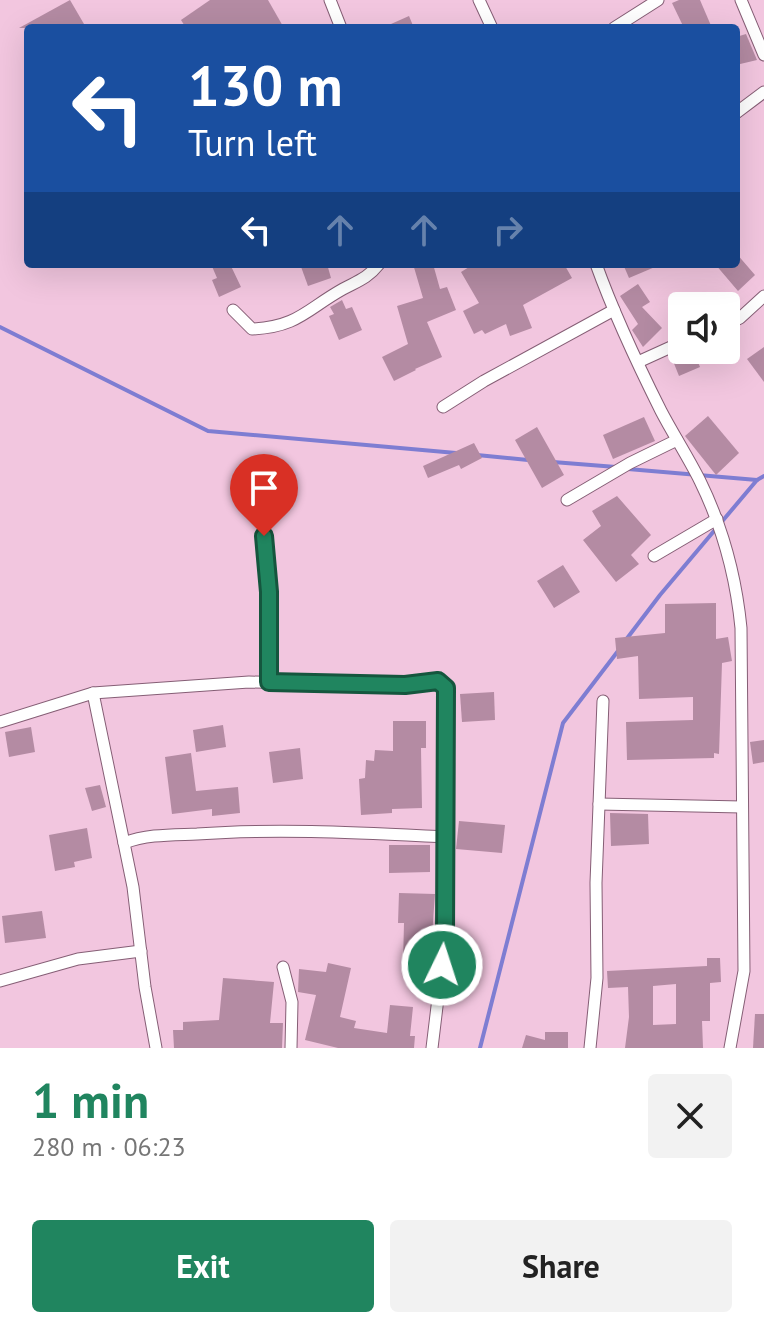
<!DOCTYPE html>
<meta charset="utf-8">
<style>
:root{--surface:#fff;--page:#f2f2f2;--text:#222;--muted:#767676;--accent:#20855f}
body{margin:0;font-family:"PT Sans",sans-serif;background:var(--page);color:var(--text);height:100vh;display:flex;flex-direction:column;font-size:30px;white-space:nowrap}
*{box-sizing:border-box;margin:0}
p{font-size:26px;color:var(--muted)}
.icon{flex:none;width:44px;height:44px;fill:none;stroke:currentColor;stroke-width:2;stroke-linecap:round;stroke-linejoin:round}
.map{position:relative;height:1048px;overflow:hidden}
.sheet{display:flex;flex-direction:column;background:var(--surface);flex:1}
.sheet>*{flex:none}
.top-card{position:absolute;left:24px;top:24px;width:716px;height:244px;border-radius:8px;box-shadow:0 8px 32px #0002;background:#1a4fa0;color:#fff;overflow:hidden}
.fabs{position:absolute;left:668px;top:292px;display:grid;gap:16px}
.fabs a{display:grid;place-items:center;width:72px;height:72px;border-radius:8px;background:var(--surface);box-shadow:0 8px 32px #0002;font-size:40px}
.pin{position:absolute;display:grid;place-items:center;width:68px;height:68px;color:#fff;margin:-82px -34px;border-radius:50% 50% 50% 0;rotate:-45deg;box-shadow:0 0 8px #0007}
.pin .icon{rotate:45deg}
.me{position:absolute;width:88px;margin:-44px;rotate:4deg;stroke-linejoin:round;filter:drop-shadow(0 0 6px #0008)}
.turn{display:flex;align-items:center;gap:28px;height:168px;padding:0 32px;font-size:36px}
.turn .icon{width:104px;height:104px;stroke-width:2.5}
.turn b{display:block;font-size:56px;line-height:68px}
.lanes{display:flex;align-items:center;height:76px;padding:0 32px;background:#0003;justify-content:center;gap:40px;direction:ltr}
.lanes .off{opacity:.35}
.round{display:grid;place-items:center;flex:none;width:84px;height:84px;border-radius:8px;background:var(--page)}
.summary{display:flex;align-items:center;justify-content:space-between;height:136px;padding:0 32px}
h1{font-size:48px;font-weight:600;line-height:60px;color:var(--accent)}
.button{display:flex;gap:16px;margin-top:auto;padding:16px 32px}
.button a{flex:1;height:92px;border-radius:8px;background:var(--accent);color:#fff;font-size:32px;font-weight:600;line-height:92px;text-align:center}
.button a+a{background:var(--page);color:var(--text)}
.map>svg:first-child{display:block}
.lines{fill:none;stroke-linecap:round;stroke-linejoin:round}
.stream{stroke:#7e7dd2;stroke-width:4}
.building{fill:#b48ba3;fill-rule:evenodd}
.service-casing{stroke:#855e75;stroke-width:7}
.minor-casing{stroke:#855e75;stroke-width:13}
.service{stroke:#fff;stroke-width:5}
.minor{stroke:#fff;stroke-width:11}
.route-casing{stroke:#15563e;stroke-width:20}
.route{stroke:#20855f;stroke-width:14}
</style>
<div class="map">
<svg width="764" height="1048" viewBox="0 0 764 1048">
<rect width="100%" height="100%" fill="#f2c6df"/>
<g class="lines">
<g class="stream">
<path d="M 0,327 L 208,431 L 456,453"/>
<path d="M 477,455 L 528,460"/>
<path d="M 553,462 L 616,467"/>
<path d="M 628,469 L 757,480"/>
<path d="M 625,641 L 660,595 L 757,480 L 764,476"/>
<path d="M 480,1048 L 563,723 L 618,651"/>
</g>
</g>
<g class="building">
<path d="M 70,0 L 84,24 L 77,28 L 19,28 Z"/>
<path d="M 210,0 L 268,0 L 284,28 L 186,28 L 181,20 Z"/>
<path d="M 679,0 L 700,0 L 712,28 L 684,28 L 672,3 Z"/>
<path d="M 409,16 L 414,28 L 382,28 Z"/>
<path d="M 746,34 L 757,60 L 736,65 L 736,37 Z"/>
<path d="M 736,253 L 755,275 L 738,291 L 715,264 L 736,264 Z"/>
<path d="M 211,264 L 230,264 L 241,287 L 219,297 L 212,280 L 217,278 Z"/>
<path d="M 300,264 L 327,264 L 331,278 L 308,286 Z"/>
<path d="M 413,264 L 433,264 L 440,289 L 447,287 L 456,310 L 427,322 L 442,357 L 415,369 L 416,370 L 394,381 L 382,357 L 408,344 L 397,306 L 423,298 Z"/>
<path d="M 474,264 L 564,264 L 572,278 L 523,305 L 532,328 L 510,336 L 506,324 L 485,334 L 482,330 L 474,334 L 463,311 L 479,303 L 461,272 Z"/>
<path d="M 623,264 L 662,264 L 629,278 Z"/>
<path d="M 638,284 L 650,302 L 642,307 L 662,328 L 643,347 L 632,330 L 638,324 L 620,296 Z"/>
<path d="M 342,300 L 346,309 L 352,307 L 362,330 L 339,340 L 329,316 L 334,314 L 330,307 Z"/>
<path d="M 764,347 L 764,382 L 747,359 Z"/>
<path d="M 685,350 L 693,350 L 700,367 L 679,376 L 671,356 Z"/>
<path d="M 708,416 L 739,453 L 716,475 L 685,436 Z"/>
<path d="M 644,417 L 655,441 L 613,459 L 603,435 Z"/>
<path d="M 537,427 L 564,475 L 542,488 L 515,440 Z"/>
<path d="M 474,443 L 482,458 L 461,469 L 459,465 L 428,478 L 423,466 Z"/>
<path d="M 617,496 L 651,535 L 631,555 L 639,564 L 616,582 L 583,540 L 601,526 L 592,511 Z"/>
<path d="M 563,565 L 580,592 L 554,608 L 537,581 Z"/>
<path d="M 716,603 L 716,639 L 728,637 L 732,661 L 722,663 L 719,754 L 714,753 L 714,758 L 627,760 L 626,722 L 693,720 L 693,697 L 639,699 L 638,656 L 617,659 L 615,638 L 665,633 L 665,604 Z"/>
<path d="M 494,692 L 495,720 L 462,722 L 460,694 Z"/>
<path d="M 393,721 L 426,721 L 426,748 L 421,748 L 422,808 L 392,809 L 392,813 L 361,815 L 359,779 L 365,778 L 366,760 L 374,761 L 375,750 L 393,751 Z"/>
<path d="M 223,725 L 226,747 L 196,752 L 193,730 Z"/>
<path d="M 31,727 L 35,752 L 9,757 L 5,732 Z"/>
<path d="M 764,740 L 764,762 L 753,764 L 750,742 Z"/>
<path d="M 300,748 L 303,779 L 273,783 L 269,752 Z"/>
<path d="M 191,753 L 196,791 L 238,787 L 240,813 L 212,816 L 212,809 L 172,814 L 165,757 Z"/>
<path d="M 100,785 L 106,807 L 92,811 L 85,788 Z"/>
<path d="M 610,813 L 648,814 L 649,844 L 611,846 Z"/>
<path d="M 459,821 L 505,825 L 502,853 L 456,849 Z"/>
<path d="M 87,828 L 92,858 L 74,862 L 75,867 L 55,871 L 49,835 Z"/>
<path d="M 389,845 L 430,845 L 430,872 L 389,873 Z"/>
<path d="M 399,893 L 435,894 L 430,963 L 403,963 L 404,923 L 398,923 Z"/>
<path d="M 42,911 L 46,938 L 5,943 L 2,916 Z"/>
<path d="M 707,958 L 720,958 L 721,982 L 710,983 L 710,1021 L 702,1021 L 703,1048 L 625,1048 L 629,1017 L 628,987 L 608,988 L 607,971 L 707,966 ZM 676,984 L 676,1024 L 653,1025 L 653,986 Z"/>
<path d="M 328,963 L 351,968 L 340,1017 L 356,1021 L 354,1028 L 387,1033 L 390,1005 L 413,1007 L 410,1036 L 415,1036 L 414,1048 L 338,1048 L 305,1040 L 316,995 L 298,992 L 299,969 L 326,972 Z"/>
<path d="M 223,978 L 274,982 L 270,1023 L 283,1023 L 282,1048 L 174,1048 L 173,1030 L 183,1030 L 183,1022 L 219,1020 Z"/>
<path d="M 755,1014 L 764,1014 L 764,1048 L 753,1048 Z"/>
<path d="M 545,1032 L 568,1032 L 568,1048 L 522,1048 L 526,1035 L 545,1040 Z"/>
</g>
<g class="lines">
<g class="service-casing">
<path id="service" d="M 264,536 L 269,592 L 269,681"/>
</g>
<g class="minor-casing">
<g id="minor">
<path d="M 330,0 L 341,28"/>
<path d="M 479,0 L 492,28"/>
<path d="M 741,0 L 764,55"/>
<path d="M 614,28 L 658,0"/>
<path d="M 736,113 L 764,92"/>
<path d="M 596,264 C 614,314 637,363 661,411 C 673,434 688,457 700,481 C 723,528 736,577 741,628 L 744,971 L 730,1048"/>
<path d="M 233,310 L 252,329 C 298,327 307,309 343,289 C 358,281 368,278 379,264"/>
<path d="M 726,325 L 740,318 L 764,296"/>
<path d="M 638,362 L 682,342"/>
<path d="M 443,407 L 484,381 L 614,310"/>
<path d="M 567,500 L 630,463 L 677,440"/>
<path d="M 654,556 L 717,519"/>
<path d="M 93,693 L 124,843"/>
<path d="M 0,722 L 93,693 L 249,682 L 405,685 L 438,681 L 446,688 L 445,940 L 432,1048"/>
<path d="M 599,804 L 742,807"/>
<path d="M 283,967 L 292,1002 L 291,1048"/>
<path d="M 0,981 L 78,959 L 141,951"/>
<path d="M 156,1048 L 145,987 L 133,887 L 124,843 C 148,834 172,835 197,834 C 280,828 363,833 446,837"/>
<path d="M 590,1048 L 597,978 L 596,883 L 603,701"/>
</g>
</g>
<use href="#service" class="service"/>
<use href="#minor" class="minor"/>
</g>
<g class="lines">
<g class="route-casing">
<path id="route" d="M 264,536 L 269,592 L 269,682 L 405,685 L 438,681 L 446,688 L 445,940 L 442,965"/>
</g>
<use href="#route" class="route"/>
</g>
</svg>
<div class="fabs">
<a><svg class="icon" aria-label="sound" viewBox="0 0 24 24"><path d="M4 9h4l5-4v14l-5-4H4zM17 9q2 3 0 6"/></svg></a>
</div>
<div class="pin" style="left:264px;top:536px;background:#d93025"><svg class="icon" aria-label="arrive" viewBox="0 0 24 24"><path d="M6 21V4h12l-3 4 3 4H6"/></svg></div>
<svg class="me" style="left:442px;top:965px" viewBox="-20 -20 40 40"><circle r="17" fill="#20855f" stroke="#fff" stroke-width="3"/><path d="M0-11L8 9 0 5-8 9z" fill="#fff"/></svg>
<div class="top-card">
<div class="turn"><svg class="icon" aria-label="left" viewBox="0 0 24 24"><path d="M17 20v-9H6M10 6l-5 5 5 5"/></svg><div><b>130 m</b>Turn left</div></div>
<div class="lanes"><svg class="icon" aria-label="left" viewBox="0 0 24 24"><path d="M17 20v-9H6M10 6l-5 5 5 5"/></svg><svg class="icon off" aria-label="ahead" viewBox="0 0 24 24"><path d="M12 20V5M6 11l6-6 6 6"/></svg><svg class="icon off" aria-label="ahead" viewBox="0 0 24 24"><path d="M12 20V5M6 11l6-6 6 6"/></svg><svg class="icon off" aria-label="right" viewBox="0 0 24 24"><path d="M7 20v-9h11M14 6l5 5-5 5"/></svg></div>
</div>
</div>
<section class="sheet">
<div class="summary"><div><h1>1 min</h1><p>280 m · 06:23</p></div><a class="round"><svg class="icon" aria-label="close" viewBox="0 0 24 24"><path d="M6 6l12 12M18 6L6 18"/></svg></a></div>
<div class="button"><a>Exit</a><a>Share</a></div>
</section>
